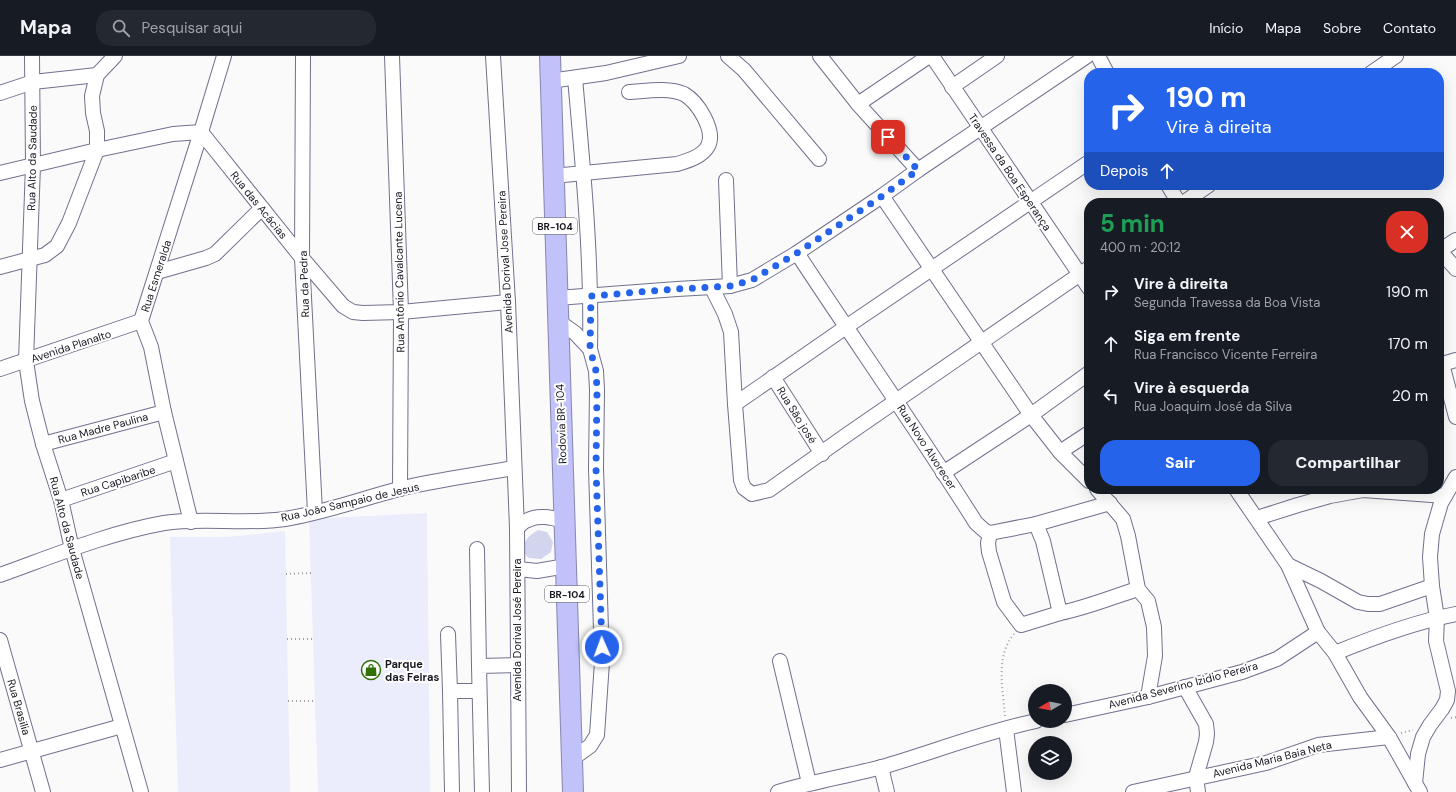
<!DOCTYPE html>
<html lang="pt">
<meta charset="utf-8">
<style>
:root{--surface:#171b24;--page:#242831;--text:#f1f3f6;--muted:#9ea1a6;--line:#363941;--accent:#2563eb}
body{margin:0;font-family:"DM Sans",sans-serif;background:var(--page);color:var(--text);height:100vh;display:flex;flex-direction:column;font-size:15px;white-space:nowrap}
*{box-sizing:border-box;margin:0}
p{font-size:13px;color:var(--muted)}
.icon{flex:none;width:22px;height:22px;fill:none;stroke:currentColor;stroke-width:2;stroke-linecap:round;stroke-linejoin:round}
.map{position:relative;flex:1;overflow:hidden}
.details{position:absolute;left:1084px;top:142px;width:360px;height:296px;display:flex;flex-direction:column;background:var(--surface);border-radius:16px;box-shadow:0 4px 16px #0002}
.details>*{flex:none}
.guide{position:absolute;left:1084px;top:12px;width:360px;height:122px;border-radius:16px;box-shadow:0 4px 16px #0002;background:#2563eb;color:#fff;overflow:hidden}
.needle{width:26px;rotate:260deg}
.tools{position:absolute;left:1028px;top:628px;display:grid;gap:8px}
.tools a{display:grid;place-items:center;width:44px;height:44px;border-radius:50%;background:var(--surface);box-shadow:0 4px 16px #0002;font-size:20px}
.pin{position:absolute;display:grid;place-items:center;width:34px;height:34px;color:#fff;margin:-17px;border-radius:8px;box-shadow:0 2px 6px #0006}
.me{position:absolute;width:44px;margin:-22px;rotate:358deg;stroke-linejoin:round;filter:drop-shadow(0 0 3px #0008)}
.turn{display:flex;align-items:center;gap:14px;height:84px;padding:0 16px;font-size:18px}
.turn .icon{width:52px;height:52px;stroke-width:2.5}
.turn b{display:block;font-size:28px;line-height:34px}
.then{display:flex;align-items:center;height:38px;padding:0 16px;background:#0003;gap:8px;font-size:15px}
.round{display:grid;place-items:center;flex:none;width:42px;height:42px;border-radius:16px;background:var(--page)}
.head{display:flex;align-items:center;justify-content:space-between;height:68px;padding:0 16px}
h1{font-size:24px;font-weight:800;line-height:30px;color:#1e9e55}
.action{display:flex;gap:8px;margin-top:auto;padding:8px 16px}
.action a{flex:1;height:46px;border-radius:16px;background:var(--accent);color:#fff;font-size:16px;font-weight:800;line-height:46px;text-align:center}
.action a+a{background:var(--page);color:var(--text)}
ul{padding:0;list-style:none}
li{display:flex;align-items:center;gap:12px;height:52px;padding:0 16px}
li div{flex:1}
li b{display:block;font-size:15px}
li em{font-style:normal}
header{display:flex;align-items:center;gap:24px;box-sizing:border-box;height:56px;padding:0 20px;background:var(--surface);border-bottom:1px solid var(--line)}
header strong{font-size:19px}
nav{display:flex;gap:22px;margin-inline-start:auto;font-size:14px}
.search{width:280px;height:36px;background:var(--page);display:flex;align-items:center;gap:10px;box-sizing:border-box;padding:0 14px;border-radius:16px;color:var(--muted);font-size:15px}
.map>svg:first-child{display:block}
.built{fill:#ebecfc}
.green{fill:#d3d4ed}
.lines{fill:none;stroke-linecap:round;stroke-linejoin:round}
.minor-casing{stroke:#70718d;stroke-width:16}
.highway-casing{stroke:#8686af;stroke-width:22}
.path{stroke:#a0a0a4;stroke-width:2;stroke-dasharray:1 3;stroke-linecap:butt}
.minor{stroke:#fff;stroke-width:14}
.highway{stroke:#c2c2fb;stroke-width:20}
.route{stroke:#2563eb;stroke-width:7;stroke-dasharray:0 12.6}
.labels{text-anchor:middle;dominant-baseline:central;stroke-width:4;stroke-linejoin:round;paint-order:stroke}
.shield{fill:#fff;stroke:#5d5d64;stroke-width:1}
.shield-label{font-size:10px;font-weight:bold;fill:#171722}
.street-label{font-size:11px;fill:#171722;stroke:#fff}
.poi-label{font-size:11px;font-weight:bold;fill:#171722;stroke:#fff;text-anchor:start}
</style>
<header>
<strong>Mapa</strong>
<div class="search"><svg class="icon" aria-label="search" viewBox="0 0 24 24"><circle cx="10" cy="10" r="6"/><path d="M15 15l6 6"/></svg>Pesquisar aqui</div>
<nav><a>Início</a><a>Mapa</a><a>Sobre</a><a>Contato</a></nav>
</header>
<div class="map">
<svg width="1456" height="736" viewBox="0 0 1456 736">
<rect width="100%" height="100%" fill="#fafafa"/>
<g class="built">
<path d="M 427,457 L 430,736 L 318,736 L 309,463 Z"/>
<path d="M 285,475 L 290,736 L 178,736 L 170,481 L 228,481 Z"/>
</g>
<path class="green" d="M 538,474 L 547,476 L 553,486 L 551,496 L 541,503 L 529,502 L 523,497 C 523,485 528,480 538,474 Z"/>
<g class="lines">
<g class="minor-casing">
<g id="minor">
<path d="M 32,0 L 33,109 L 26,305 L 32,345 L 43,388 L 61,444 L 72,493 L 141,736"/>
<path d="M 303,0 L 302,202 L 315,456"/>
<path d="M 392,0 L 401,256 L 400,433"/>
<path d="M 493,0 L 508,246 L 517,472 L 519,736"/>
<path d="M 728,0 L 744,14 L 819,103"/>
<path d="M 820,0 L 858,48 L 918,114"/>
<path d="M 932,0 L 1089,232"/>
<path d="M 1098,0 L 1107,17"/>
<path d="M 1371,17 L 1396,0"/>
<path d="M 575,22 C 583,112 592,202 590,293"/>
<path d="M 550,25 L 606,17 L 679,0"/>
<path d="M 952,31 L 997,0"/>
<path d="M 0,37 L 33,26 L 97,19"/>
<path d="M 858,48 L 929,0"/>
<path d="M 0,117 L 97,94 L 173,78 L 201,76 L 302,202 L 343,250 L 353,256 L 363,257 L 401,256 L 508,246"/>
<path d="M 553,120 L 677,108 C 687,105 702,101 708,90 C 716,75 698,46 684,38 C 668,31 646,35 629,36"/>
<path d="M 726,124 L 730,230"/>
<path d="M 1168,129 L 1179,147"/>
<path d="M 882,140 L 1031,359 L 1060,396 L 1089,425"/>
<path d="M 1183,147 L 1209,129"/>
<path d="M 1439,195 L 1456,184"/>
<path d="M 1440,195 L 1456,213"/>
<path d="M 797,197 C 856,287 918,375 976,467 L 985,475 L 990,477 L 1036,468 L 1110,447"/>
<path d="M 0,211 L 45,199 L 57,190 L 69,167 L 97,94 L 97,75 L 93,57 L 92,40 L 97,19 L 115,0"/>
<path d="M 157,216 L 206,202 L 215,198 L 262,152"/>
<path d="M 712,232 L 725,258 L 731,276 L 735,348 L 741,424 L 744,432 L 752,438 L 769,434 L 848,378 L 1089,212"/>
<path d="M 557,242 L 677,233 L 730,230 L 752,224 L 797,197 L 882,140 L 918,114 L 1087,0"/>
<path d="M 558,265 L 575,277 L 590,293 L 596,315 L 597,334 L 596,412 L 602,606 L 597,679 L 590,690 L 572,703"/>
<path d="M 1442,308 L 1456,361"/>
<path d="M 1439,309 L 1456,304"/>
<path d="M 0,313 L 141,265"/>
<path d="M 773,321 L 822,398"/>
<path d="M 735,348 L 846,271 L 1089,106"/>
<path d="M 43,388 L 164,356"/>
<path d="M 1060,396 L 1089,377"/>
<path d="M 943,417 L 1031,359 L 1089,317"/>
<path d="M 1097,433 L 1123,463 L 1128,480 L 1138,533 L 1148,545 L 1154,571 L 1155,600 L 1148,641"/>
<path d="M 1236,433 L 1288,509 L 1318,576 L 1335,597 L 1360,641 L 1389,681 L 1420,736"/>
<path d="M 61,444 L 176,405"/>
<path d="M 1257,462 L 1298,449 L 1330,440 L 1363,434 L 1445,440"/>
<path d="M 191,466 L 164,356 L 151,291 L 141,265 L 201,76 L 224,0"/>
<path d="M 1036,468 L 1043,485 L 1060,557 C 1086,552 1112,541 1138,533"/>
<path d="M 517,472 C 520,469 524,465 528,464 C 539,458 553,462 564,465"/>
<path d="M 990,477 L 988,487 L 989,496 L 1004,546 L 1021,569 L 1060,557"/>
<path d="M 477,493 L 479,610"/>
<path d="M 1288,509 L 1321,525 L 1358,546 L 1368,548 L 1380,548 L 1432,530"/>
<path d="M 518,513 L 537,515 L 566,510"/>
<path d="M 0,519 C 53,500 108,477 164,467 C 203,461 245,469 285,463 C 323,457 361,443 399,433 C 436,424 476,419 514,412"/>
<path d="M 448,578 L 450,635"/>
<path d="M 0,584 L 43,736"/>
<path d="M 1335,597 C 1374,581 1414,566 1456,558"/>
<path d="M 780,605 L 809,727"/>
<path d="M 1185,631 L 1206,668 L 1207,678 L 1206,686 L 1196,721 L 1198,736"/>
<path d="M 1065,659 L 1148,641 L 1242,616 L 1277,603 L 1318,576"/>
<path d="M 1006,673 L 1014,736"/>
<path d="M 0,704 L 122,670"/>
<path d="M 881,711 L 887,736"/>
<path d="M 1415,727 L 1418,698 L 1423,681 L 1430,669 L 1442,653 L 1447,644 L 1448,635 L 1436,585 L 1437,562 L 1432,530 L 1430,501 L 1432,478 L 1441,447 L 1456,421"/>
<path d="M 452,736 L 450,635 L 479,635"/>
<path d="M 482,736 L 479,610 L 517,609"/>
<path d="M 778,736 C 812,726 847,720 882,711 C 933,696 984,676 1036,665"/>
<path d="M 1133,736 L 1266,707 L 1318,689 L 1389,681"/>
</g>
</g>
<g class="highway-casing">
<path id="highway" d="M 550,0 L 573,736"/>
</g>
<g class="path">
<path d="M 286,518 L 311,517"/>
<path d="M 287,583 L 313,583"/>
<path d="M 288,645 L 315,645"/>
<path d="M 1005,660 C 1003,634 995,600 1014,578"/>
<path d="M 1451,662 L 1456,661"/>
<path d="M 1401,677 L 1413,674"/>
</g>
<use href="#minor" class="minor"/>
<use href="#highway" class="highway"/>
</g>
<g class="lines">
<path class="route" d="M 602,591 L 596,412 L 597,334 L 596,315 L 590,293 L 591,240 L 677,233 L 730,230 L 752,224 L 797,197 L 882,140 L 918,114 L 888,81"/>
</g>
<defs>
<g id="shop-ring" transform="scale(1)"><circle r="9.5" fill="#fff" stroke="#307007" stroke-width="1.5"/><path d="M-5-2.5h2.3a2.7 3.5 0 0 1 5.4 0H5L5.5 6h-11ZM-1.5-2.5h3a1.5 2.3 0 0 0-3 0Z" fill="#307007"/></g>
</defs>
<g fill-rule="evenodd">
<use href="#shop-ring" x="371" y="614"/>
</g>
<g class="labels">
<g class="shield">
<rect x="533" y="162" width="44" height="16" rx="3"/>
<rect x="545" y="530" width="44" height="16" rx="3"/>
</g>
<g class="shield-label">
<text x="555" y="170">BR-104</text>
<text x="567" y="538">BR-104</text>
</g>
<g class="street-label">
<text transform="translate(32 102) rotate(-89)">Rua Alto da Saudade</text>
<text transform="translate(1010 116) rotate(56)">Travessa da Boa Esperança</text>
<text transform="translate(259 149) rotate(51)">Rua das Acácias</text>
<text transform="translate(505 206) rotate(-93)">Avenida Dorival Jose Pereira</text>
<text transform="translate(399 216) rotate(-91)">Rua Antônio Cavalcante Lucena</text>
<text transform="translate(156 220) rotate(-72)">Rua Esmeralda</text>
<text transform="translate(304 228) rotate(-92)">Rua da Pedra</text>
<text transform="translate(71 290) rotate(-18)">Avenida Planalto</text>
<text transform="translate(797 359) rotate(58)">Rua São josé</text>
<text transform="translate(561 368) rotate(-92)">Rodovia BR-104</text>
<text transform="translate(103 372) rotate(-15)">Rua Madre Paulina</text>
<text transform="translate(927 391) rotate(57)">Rua Novo Alvorecer</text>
<text transform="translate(118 425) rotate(-18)">Rua Capibaribe</text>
<text transform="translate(350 446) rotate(-13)">Rua João Sampaio de Jesus</text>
<text transform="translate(67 472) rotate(75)">Rua Alto da Saudade</text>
<text transform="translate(517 574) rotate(-90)">Avenida Dorival José Pereira</text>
<text transform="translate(1183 629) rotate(-15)">Avenida Severino Izidio Pereira</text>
<text transform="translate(19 651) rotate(74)">Rua Brasilia</text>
<text transform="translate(1272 703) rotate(-14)">Avenida Maria Baia Neta</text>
</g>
<g class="poi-label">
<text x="385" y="608">Parque<tspan x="385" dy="13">das Feiras</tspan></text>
</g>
</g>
</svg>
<div class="tools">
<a><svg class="needle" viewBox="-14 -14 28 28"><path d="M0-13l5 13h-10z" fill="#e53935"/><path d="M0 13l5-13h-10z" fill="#9ea1a6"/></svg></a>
<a><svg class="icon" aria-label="layers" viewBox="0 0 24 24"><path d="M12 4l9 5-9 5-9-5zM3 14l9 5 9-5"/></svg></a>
</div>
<div class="pin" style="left:888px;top:81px;background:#d93025"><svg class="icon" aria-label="arrive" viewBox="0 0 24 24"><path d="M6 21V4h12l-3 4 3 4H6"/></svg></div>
<svg class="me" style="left:602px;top:591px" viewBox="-20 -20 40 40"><circle r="17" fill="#2563eb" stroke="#fff" stroke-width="3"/><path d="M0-11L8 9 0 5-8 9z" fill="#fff"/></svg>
<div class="guide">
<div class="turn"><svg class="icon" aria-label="right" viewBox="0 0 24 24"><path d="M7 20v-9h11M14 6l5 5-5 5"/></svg><div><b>190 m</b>Vire à direita</div></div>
<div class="then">Depois<svg class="icon" aria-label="ahead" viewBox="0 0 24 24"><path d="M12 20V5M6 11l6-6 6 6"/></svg></div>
</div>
<section class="details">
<div class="head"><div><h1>5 min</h1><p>400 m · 20:12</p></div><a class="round" style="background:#d93025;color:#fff"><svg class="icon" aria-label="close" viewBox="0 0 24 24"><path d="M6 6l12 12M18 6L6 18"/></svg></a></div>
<ul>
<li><svg class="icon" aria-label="right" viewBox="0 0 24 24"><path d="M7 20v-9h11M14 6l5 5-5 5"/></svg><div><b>Vire à direita</b><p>Segunda Travessa da Boa Vista</p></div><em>190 m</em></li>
<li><svg class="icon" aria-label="ahead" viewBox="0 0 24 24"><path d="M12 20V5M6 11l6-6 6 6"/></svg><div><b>Siga em frente</b><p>Rua Francisco Vicente Ferreira</p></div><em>170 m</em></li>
<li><svg class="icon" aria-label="left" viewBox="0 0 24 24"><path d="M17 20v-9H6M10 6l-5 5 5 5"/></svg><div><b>Vire à esquerda</b><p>Rua Joaquim José da Silva</p></div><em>20 m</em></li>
</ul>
<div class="action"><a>Sair</a><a>Compartilhar</a></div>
</section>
</div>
